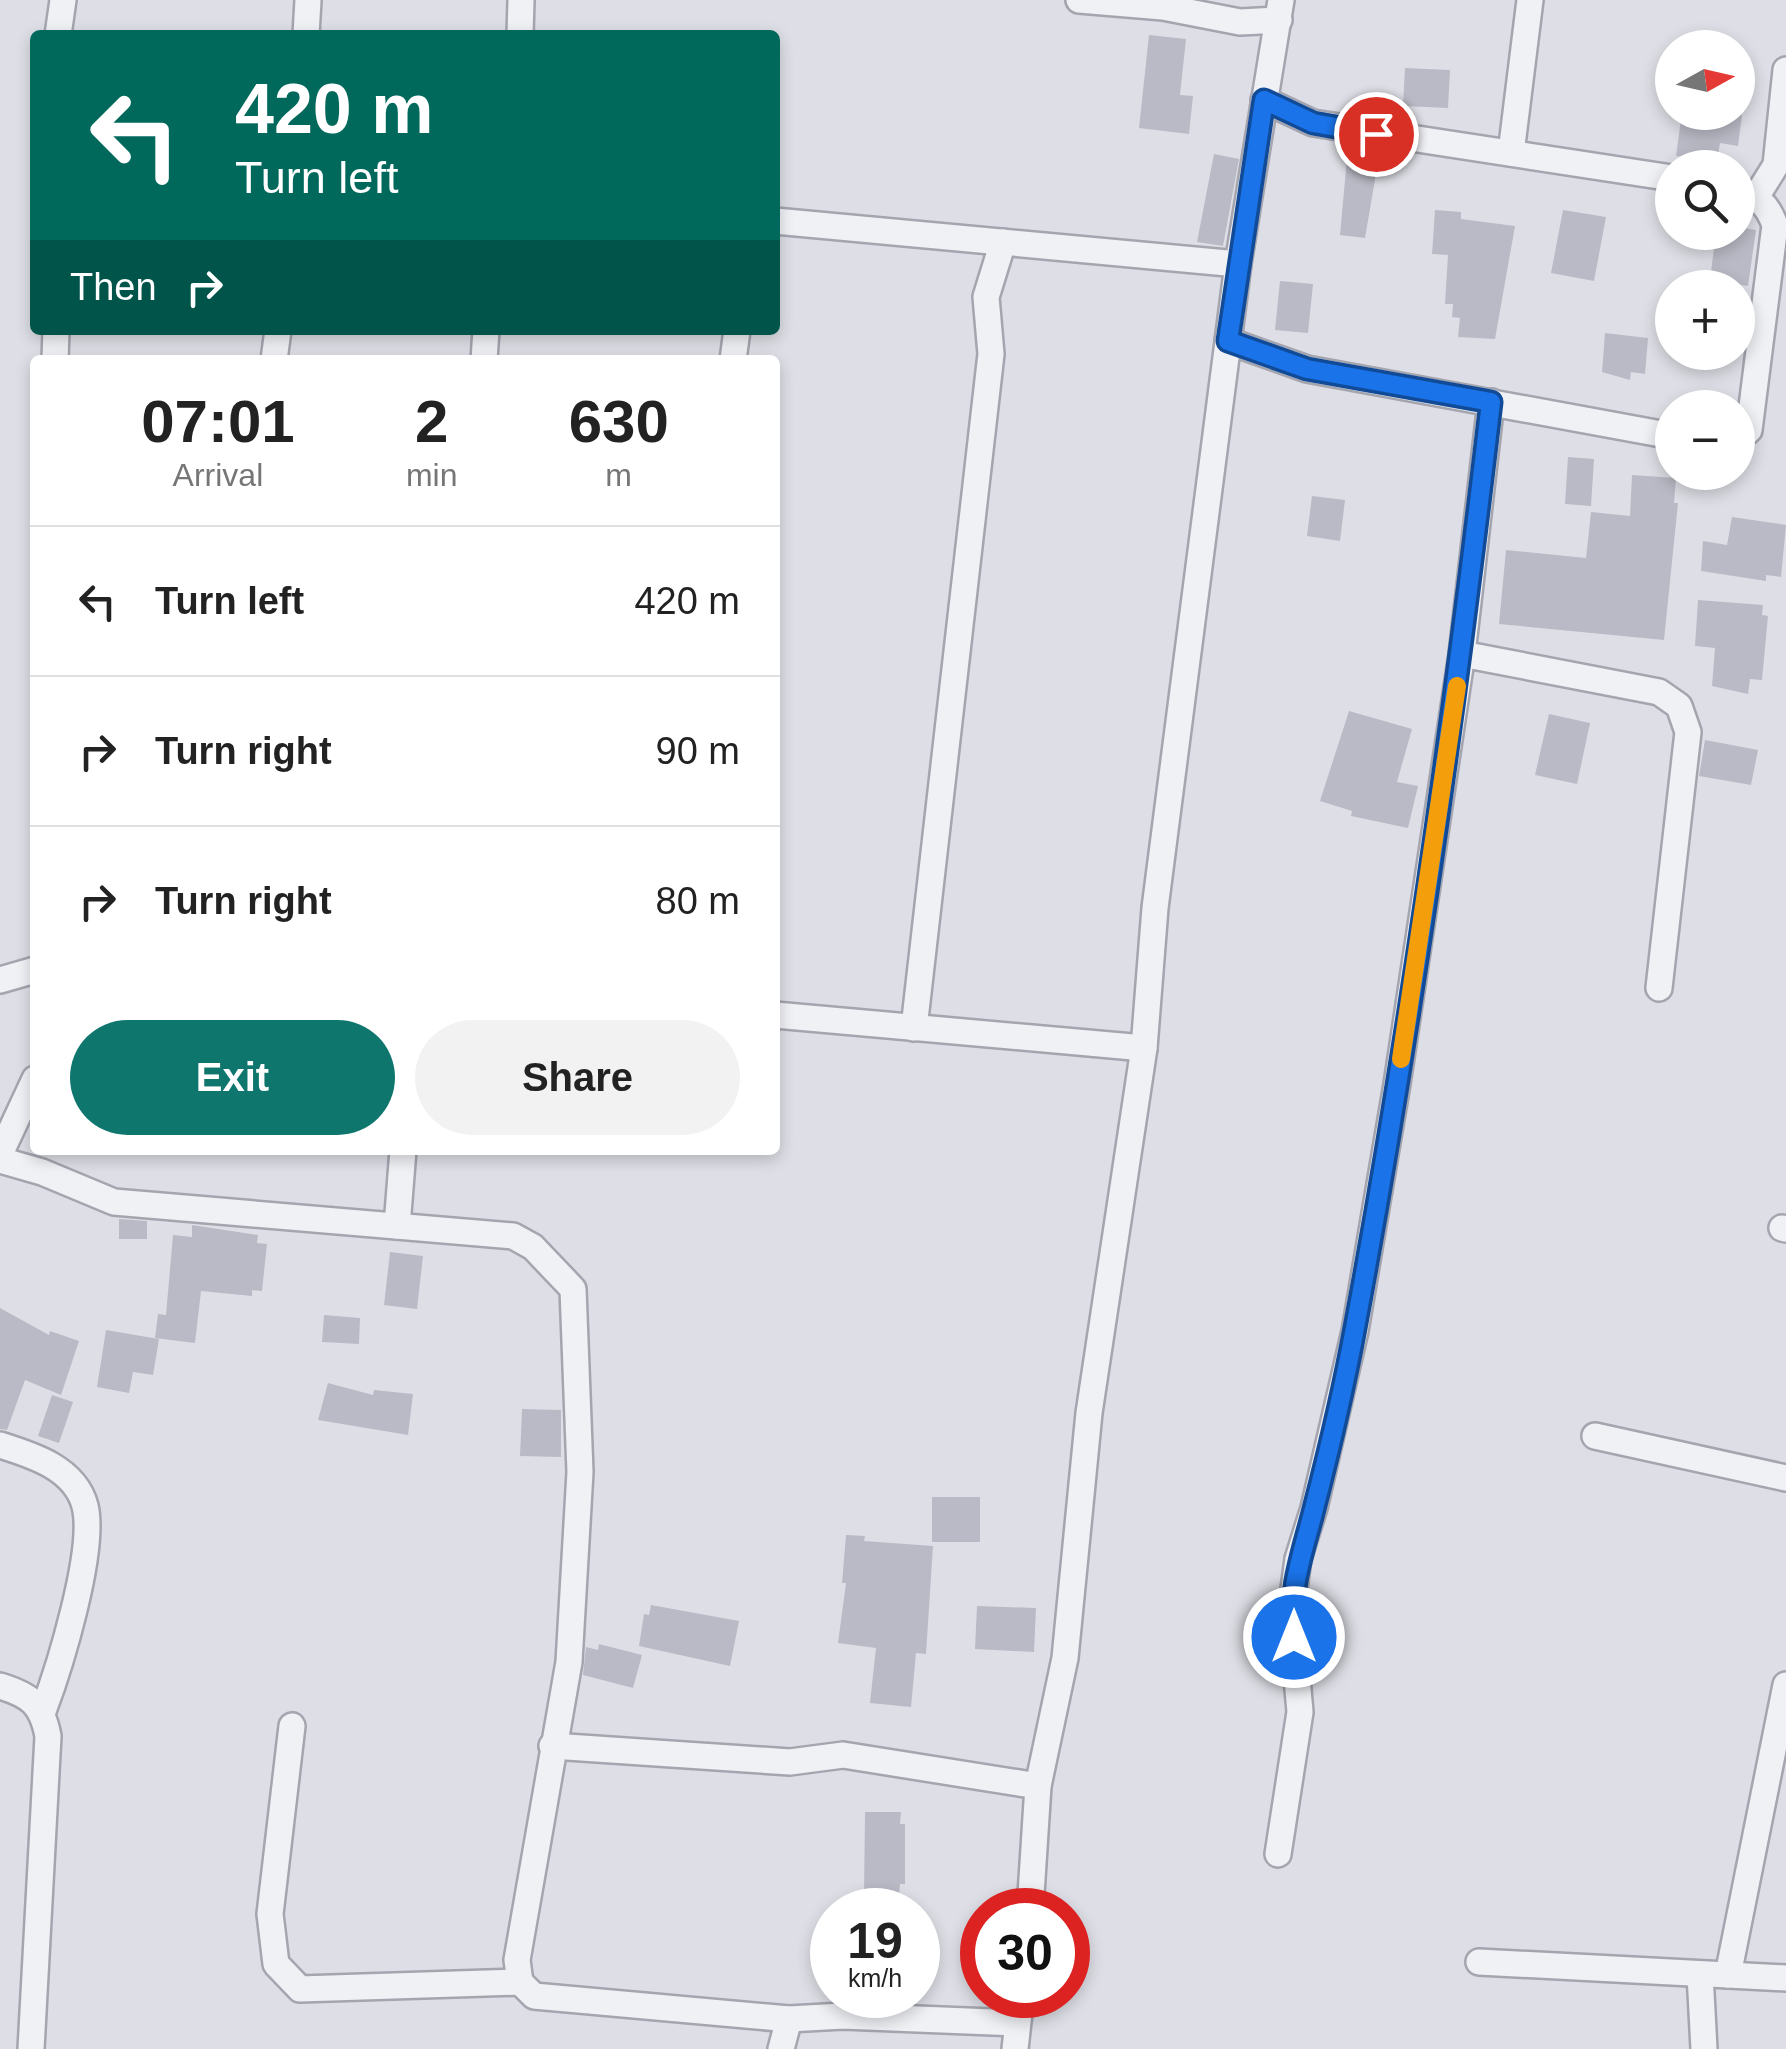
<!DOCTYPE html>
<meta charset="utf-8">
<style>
:root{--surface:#fff;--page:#f2f2f2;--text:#222;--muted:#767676;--line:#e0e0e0;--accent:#0f766e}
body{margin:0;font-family:Arial,sans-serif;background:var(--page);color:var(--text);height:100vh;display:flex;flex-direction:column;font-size:38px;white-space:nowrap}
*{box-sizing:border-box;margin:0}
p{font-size:32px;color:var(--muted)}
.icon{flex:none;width:55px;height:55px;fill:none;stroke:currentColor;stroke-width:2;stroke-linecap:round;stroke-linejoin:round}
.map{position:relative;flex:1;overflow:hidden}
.details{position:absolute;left:30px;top:355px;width:750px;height:800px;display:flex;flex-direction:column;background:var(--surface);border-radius:10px;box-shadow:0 5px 15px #0003}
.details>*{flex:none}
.guide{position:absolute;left:30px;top:30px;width:750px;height:305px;border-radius:10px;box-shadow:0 5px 15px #0003;background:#00695c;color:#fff;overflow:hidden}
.needle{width:65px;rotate:82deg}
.controls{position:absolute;left:1655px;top:30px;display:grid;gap:20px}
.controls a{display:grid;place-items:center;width:100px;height:100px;border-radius:50%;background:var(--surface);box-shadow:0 5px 15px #0003;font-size:50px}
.speed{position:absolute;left:810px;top:1888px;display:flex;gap:20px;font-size:50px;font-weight:700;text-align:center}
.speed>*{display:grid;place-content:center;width:130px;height:130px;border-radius:50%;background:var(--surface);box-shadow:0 5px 15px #0003;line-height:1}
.speed small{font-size:25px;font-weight:400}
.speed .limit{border:15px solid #d22;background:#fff;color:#111}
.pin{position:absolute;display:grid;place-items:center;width:85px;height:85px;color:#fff;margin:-42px;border:5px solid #fff;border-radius:50%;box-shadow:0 2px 10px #0007}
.me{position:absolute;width:110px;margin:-55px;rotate:0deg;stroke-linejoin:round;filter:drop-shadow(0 0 8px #0008)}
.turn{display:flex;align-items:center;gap:35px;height:210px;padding:0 40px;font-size:45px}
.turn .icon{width:130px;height:130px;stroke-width:2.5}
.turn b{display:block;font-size:70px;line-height:85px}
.then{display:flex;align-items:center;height:95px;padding:0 40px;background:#0003;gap:20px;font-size:38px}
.eta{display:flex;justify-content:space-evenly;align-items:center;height:170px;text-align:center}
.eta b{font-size:60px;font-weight:700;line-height:70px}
.action{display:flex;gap:20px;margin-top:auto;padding:20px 40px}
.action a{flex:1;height:115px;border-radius:60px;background:var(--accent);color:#fff;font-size:40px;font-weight:700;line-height:115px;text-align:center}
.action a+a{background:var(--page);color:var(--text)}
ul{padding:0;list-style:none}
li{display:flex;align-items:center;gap:30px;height:150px;padding:0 40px;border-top:2px solid var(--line)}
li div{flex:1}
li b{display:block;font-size:38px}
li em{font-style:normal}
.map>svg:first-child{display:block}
.building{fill:#b9bac5}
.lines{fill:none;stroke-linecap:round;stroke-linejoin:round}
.street-casing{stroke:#a4a5af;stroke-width:30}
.street{stroke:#f0f1f5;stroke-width:25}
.route-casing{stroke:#114b97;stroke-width:25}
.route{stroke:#1a73e8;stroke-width:18}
.slow{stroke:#f59e0b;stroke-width:18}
</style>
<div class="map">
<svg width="1786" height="2049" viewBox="0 0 1786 2049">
<rect width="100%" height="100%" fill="#dedfe6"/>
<g class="building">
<path d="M 1149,35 L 1186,39 L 1180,95 L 1193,96 L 1189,134 L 1139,128 Z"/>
<path d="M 1405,68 L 1450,70 L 1448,108 L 1403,106 Z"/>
<path d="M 1682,112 L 1742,115 L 1738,146 L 1720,143 L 1717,162 L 1676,156 Z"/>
<path d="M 1214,154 L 1239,159 L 1223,246 L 1197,242 Z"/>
<path d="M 1347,158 L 1378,162 L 1365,238 L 1340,235 Z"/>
<path d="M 1435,210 L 1461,212 L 1461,219 L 1515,226 L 1495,339 L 1458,337 L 1460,318 L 1452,317 L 1453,304 L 1445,304 L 1448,255 L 1432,254 Z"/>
<path d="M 1563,210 L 1606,217 L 1594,281 L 1551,273 Z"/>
<path d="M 1738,227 L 1756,230 L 1748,286 L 1710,280 L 1716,232 L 1738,232 Z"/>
<path d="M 1280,281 L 1313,284 L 1308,333 L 1275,330 Z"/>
<path d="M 1605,333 L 1648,338 L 1645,374 L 1631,372 L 1630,380 L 1602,372 Z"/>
<path d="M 1568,457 L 1594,459 L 1591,506 L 1565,504 Z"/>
<path d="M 1632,475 L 1676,478 L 1674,503 L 1678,503 L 1664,640 L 1499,624 L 1506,550 L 1586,558 L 1591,512 L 1630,516 Z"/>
<path d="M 1312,496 L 1345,500 L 1340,541 L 1307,536 Z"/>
<path d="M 1732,517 L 1786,525 L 1781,577 L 1766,575 L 1766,581 L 1701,571 L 1703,541 L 1727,545 Z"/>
<path d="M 1698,600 L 1763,605 L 1762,615 L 1768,616 L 1762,680 L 1750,679 L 1748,694 L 1712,686 L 1715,648 L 1695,646 Z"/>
<path d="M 1349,711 L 1412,729 L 1397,782 L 1418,786 L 1408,828 L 1351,816 L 1352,811 L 1320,801 Z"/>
<path d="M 1549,714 L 1590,723 L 1577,784 L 1535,775 Z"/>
<path d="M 1705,740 L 1758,750 L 1751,785 L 1699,776 Z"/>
<path d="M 119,1219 L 147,1221 L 147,1239 L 119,1239 Z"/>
<path d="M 192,1225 L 258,1235 L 257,1243 L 267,1244 L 262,1291 L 252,1290 L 252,1296 L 201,1291 L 195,1343 L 155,1338 L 158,1314 L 166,1315 L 173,1235 L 192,1237 Z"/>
<path d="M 390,1252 L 423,1256 L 417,1309 L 384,1305 Z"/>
<path d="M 0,1308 L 49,1335 L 50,1331 L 79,1341 L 61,1395 L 25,1380 L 7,1430 L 0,1429 Z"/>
<path d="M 324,1315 L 360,1318 L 359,1344 L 322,1342 Z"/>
<path d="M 106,1330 L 159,1339 L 153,1375 L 133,1372 L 129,1393 L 97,1387 Z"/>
<path d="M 328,1383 L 373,1395 L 374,1390 L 413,1394 L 408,1435 L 318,1420 Z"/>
<path d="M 52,1395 L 73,1402 L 59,1443 L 38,1436 Z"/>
<path d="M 522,1409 L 561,1410 L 561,1457 L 520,1456 Z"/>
<rect x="932" y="1497" width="48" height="45"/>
<path d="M 846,1535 L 865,1536 L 864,1541 L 933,1546 L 926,1654 L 916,1653 L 911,1707 L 870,1703 L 876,1648 L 838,1643 L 846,1583 L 842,1583 Z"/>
<path d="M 651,1605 L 739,1621 L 730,1666 L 639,1646 L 644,1614 L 649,1615 Z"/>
<path d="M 977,1606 L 1036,1608 L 1034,1652 L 975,1649 Z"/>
<path d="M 599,1644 L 642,1655 L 633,1688 L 583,1675 L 586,1647 L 598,1650 Z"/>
<path d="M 865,1812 L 901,1812 L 900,1824 L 905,1824 L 905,1884 L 900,1884 L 899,1895 L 864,1895 Z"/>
</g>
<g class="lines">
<g class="street-casing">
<g id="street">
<path d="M 1079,0 L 1163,7 L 1240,22 L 1279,20"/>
<path d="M 58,35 L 63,0"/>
<path d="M 306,35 L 308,0"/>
<path d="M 520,35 L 521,0"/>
<path d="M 1264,100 L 1313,123 L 1672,178"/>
<path d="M 1511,153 L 1530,0"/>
<path d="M 1738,192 C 1759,197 1767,204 1775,225 L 1749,430 L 1738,440"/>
<path d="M 1756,197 L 1776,165 L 1786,70"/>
<path d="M 775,221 L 1238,264"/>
<path d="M 1228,341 L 1307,369 L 1672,436"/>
<path d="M 55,360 L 56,330"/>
<path d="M 274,360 L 278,330"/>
<path d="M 484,360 L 486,330"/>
<path d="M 733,360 L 737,330"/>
<path d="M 1462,654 L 1659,692 L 1679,706 L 1688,732 L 1659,988"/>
<path d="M 0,980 L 35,970"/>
<path d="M 775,1015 L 1144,1048"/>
<path d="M 914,1028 L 991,354 L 986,297 L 1003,242"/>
<path d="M 0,1154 L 35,1079"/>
<path d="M 0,1160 L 42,1172 L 114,1202 L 513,1236 L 533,1247 L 573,1289 L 580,1472 L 569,1662 L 517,1960 L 520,1982 L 534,1996 L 789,2019 L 843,2016 L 1017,2023"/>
<path d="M 397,1226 L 403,1150"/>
<path d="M 1782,1228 L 1786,1229"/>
<path d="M 1595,1436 L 1786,1478"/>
<path d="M 0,1445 C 32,1455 75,1468 85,1506 C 96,1550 59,1669 43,1711"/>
<path d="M 0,1686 C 30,1695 42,1704 48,1736 L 31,2049"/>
<path d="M 292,1726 L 270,1914 L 276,1964 L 300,1989 L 520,1982"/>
<path d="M 552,1746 L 790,1762 L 843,1755 L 1038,1786"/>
<path d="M 1278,1854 L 1300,1712 L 1291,1611 L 1298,1559 L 1314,1508 L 1355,1331 L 1397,1084 L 1462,654 L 1491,402"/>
<path d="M 1030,1910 L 1038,1786 L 1065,1658 L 1089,1413 L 1144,1048 L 1155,908 L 1238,264 L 1281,0"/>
<path d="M 1479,1962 L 1786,1978"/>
<path d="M 1700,1974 L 1704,2049"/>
<path d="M 1728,1975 L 1786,1685"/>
<path d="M 781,2049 L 789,2019"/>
<path d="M 1015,2049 L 1021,1995"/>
</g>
</g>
<use href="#street" class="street"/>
</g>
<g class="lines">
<g class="route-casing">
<path id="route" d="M 1294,1637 C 1288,1589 1304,1550 1315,1505 C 1330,1447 1344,1387 1355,1328 C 1412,1021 1455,711 1491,402 L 1307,369 L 1228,341 L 1264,100 L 1313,123 L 1376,134"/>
</g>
<use href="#route" class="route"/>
<path class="slow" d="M 1401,1059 L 1457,686"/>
</g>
</svg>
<div class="controls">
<a><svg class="needle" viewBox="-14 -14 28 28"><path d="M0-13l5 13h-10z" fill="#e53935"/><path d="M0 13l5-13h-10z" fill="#767676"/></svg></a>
<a><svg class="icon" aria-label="search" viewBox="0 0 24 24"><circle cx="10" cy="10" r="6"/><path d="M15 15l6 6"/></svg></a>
<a>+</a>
<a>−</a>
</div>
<div class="speed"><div>19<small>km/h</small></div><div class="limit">30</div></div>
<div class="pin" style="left:1376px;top:134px;background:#d93025"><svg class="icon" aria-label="arrive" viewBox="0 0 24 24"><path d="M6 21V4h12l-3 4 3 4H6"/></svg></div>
<svg class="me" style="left:1294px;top:1637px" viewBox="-20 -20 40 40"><circle r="17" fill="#1a73e8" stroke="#fff" stroke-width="3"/><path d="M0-11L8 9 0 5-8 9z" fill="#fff"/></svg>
<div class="guide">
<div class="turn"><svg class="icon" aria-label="left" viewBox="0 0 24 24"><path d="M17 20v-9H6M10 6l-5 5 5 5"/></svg><div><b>420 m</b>Turn left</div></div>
<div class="then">Then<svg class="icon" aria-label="right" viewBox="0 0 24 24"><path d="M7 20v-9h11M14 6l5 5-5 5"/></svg></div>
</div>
<section class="details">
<div class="eta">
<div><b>07:01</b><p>Arrival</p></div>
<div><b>2</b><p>min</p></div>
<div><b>630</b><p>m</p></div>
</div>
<ul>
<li><svg class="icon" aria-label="left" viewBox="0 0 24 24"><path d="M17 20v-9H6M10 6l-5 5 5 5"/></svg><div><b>Turn left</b></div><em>420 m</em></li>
<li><svg class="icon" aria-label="right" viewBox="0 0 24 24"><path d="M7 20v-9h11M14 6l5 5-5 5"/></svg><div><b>Turn right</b></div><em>90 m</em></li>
<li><svg class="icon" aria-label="right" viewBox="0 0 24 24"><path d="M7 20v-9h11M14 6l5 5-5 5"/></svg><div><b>Turn right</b></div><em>80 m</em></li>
</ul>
<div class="action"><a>Exit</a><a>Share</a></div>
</section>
</div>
